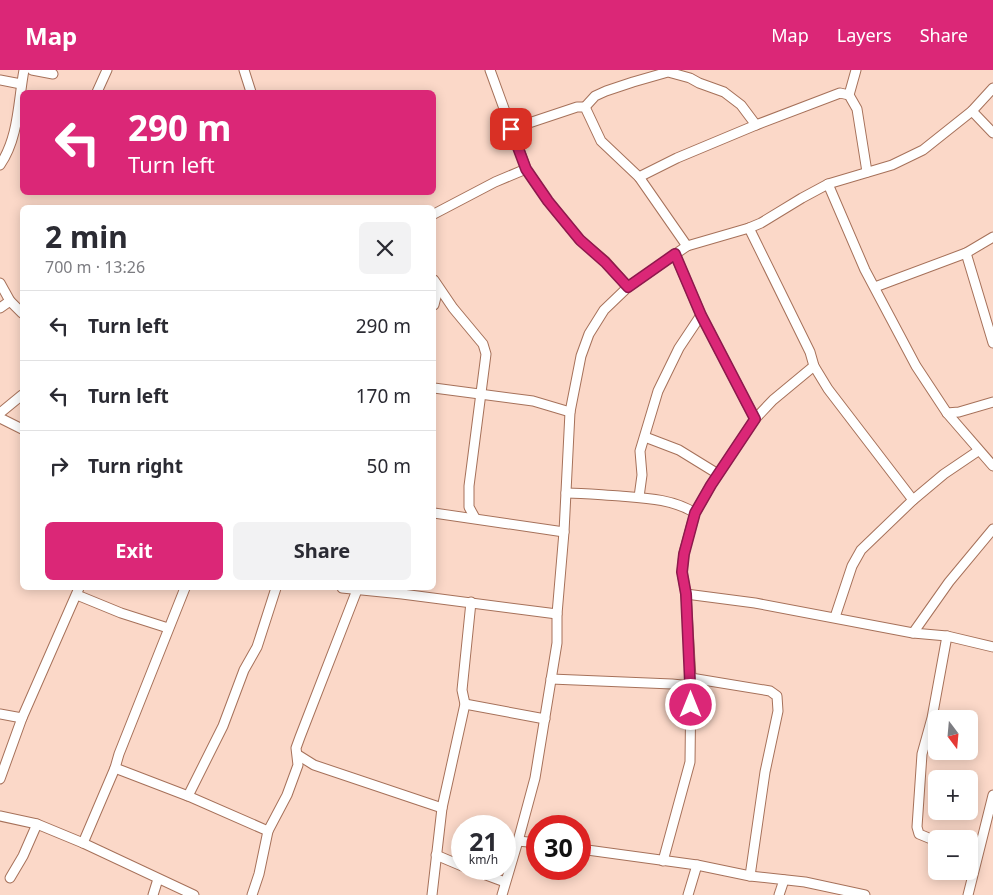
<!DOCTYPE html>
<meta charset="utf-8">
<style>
:root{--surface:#fff;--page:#f2f2f3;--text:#2b2b33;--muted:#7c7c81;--line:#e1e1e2;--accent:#db2777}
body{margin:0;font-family:"Noto Sans",sans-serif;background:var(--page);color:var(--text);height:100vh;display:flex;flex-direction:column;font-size:19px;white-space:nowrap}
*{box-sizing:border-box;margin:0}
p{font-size:16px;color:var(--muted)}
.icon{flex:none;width:28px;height:28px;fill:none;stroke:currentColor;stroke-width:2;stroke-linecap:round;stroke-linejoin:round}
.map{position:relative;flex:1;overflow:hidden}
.sheet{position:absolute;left:20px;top:135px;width:416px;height:385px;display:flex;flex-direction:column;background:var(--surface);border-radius:8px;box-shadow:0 2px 12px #0003}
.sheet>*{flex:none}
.top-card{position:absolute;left:20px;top:20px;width:416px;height:105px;border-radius:8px;box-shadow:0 2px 12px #0003;background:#db2777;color:#fff;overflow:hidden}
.needle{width:32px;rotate:164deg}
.tools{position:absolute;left:928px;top:640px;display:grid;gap:10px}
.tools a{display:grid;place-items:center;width:50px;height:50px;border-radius:8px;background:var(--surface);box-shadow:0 2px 12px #0003;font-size:25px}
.speed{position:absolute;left:451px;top:745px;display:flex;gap:10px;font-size:25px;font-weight:700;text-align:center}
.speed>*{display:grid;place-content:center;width:65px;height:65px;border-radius:50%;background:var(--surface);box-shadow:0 2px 12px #0003;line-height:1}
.speed small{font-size:12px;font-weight:400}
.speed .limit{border:8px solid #d22;background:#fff;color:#111}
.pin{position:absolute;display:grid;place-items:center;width:42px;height:42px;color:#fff;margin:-21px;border-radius:10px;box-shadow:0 2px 8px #0006}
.me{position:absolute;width:55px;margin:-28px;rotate:0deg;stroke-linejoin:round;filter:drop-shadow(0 0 4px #0008)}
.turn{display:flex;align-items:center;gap:18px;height:105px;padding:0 25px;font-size:22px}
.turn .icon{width:65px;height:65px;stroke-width:2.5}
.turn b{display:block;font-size:35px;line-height:42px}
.round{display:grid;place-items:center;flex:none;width:52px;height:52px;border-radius:8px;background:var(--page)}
.summary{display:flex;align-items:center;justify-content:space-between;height:85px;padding:0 25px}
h1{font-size:30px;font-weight:700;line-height:38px}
.cta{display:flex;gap:10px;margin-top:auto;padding:10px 25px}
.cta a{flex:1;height:58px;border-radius:8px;background:var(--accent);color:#fff;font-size:20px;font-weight:700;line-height:58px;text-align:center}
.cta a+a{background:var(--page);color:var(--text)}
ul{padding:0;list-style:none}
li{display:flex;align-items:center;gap:15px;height:70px;padding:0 25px;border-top:1px solid var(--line)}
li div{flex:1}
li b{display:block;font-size:19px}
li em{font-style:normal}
header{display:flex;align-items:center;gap:30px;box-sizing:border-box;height:70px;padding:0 25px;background:var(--accent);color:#fff}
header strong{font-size:24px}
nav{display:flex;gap:28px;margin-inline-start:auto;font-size:18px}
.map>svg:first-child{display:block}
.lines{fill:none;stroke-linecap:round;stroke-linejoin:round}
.minor-casing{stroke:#a6715a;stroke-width:11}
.minor{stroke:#fff;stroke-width:9}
.route-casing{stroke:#8e194d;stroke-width:12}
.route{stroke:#db2777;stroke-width:9}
</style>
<header>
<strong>Map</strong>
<nav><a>Map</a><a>Layers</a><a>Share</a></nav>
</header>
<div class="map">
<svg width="993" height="825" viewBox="0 0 993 825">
<rect width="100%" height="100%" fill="#fbd8c8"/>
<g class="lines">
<g class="minor-casing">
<g id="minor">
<path d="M 32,0 L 53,4"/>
<path d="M 244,0 L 251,22"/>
<path d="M 490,0 L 526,99 L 548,131 L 580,170 L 605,191 L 628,217"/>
<path d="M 0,10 L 21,14"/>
<path d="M 97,22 L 107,0"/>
<path d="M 849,25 L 856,0"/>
<path d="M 585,37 L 595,26 L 606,21 L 633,12 L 668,2 L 690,8 L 699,13 L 724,22 L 741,35 L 756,55"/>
<path d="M 972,41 L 993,63"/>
<path d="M 511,59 L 577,37 L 585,37 L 601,71 L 639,107 L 687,176"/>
<path d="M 0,95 C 19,67 18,32 24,0"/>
<path d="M 639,107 L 677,88 L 756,55 L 840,23 L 849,25 L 857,39 L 867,102"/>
<path d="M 828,114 L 865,200 L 916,296 L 947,343 L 993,396"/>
<path d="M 434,144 L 495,112 L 526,99"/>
<path d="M 749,158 L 810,282 L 814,296 L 828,319 L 913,430"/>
<path d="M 966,183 L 993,273"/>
<path d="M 675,184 L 701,245 L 755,349"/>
<path d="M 434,210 L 453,238 L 483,274 L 486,284 L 469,416 L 469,437 L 475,448"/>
<path d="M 0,213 L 10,231 L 22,243"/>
<path d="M 875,217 L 966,183 L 993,167"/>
<path d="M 434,235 L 437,223 L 436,214"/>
<path d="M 0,238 L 10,231"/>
<path d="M 434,318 L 533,331 L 570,342"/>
<path d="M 0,343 L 22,325"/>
<path d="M 947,343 L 959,342 L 993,332"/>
<path d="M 0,348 L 22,359"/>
<path d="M 645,367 L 679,380 L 718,404"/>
<path d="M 566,423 C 584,423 602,425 620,426 C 646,428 673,429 695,443"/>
<path d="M 639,427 L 642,405 L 640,381 L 658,321 L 679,278 L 701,245"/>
<path d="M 434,443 L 564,462"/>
<path d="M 342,518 L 402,524 L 557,544"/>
<path d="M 686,524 L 755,533 L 913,563 L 947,566 L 993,577"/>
<path d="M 77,525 L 121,543 L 168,558"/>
<path d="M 835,547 L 852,496 L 861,480 L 913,430 L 944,404 L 978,381"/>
<path d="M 913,563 L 949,512 L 993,459"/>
<path d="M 691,608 L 770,621 L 777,626 L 778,641 L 765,702 L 750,806"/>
<path d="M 551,609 L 672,614 L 691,616"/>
<path d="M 465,634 L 545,649"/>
<path d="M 0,644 L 22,648"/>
<path d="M 298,685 L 314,695 L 442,738"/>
<path d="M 115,698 L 188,726 L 268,761"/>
<path d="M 0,709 L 22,648 L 79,518"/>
<path d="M 188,726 L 223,656 L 244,600 L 257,577 L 276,518"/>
<path d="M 0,746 L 37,754 L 83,773 L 194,825"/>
<path d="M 518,771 L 538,773"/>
<path d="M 936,771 L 919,764 L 917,757 L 922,684 L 932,648 L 947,566"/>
<path d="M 83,773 L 115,698 L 119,684 L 185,518"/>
<path d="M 580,779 L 697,795 L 750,806 L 805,812 L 865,825"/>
<path d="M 436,785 L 462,796"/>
<path d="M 663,791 L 690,692 L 691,608 L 686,524 L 682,502 L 684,483 L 695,443 L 711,415 L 755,349 L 773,330 L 814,296"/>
<path d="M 470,799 L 505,812"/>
<path d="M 10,808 L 23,786 L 37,754"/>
<path d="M 153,825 L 158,809"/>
<path d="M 252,825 L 259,804 L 268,761 L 287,725 L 298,695 L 296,678 L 300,667 L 357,520"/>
<path d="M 432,825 L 442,738 L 465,634 L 462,620 L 471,532"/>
<path d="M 502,825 L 518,771 L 535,708 L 557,573 L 557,544 L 564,462 L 570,342 L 581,286 L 589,264 L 604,240 L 628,217 L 687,176 L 749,158 L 761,153 L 802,128 L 828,114 L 892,95 L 923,80 L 972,41 L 993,18"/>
<path d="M 688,825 L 697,795"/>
<path d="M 779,825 L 784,810"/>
<path d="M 968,825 L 993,725"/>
</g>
</g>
<use href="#minor" class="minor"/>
</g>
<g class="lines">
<g class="route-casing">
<path id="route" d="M 511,59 L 526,99 L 548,131 L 580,170 L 605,192 L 628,217 L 675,184 L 701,245 L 755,349 L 711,415 L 695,443 L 684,484 L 682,502 L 686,524 L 691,635"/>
</g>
<use href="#route" class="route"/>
</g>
</svg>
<div class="tools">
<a><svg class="needle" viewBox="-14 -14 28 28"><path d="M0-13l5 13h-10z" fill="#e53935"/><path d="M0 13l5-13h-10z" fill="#7c7c81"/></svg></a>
<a>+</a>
<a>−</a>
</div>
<div class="speed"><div>21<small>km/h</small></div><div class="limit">30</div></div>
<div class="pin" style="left:511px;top:59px;background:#d93025"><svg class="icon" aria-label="arrive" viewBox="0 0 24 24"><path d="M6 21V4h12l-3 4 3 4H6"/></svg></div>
<svg class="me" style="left:691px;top:635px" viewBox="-20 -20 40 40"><circle r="17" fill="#db2777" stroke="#fff" stroke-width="3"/><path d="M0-11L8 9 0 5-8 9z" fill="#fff"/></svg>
<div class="top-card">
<div class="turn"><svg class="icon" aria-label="left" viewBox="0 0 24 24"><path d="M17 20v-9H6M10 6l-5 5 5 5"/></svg><div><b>290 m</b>Turn left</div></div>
</div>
<section class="sheet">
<div class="summary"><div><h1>2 min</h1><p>700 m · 13:26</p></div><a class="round"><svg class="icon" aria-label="close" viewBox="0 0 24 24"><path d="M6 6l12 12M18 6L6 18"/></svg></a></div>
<ul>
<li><svg class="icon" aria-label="left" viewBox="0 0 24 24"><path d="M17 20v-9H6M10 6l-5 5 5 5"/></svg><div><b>Turn left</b></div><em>290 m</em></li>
<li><svg class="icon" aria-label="left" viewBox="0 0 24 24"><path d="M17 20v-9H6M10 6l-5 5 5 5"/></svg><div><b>Turn left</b></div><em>170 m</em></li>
<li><svg class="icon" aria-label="right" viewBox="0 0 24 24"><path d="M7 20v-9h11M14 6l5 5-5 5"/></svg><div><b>Turn right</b></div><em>50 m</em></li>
</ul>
<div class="cta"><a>Exit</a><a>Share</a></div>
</section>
</div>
